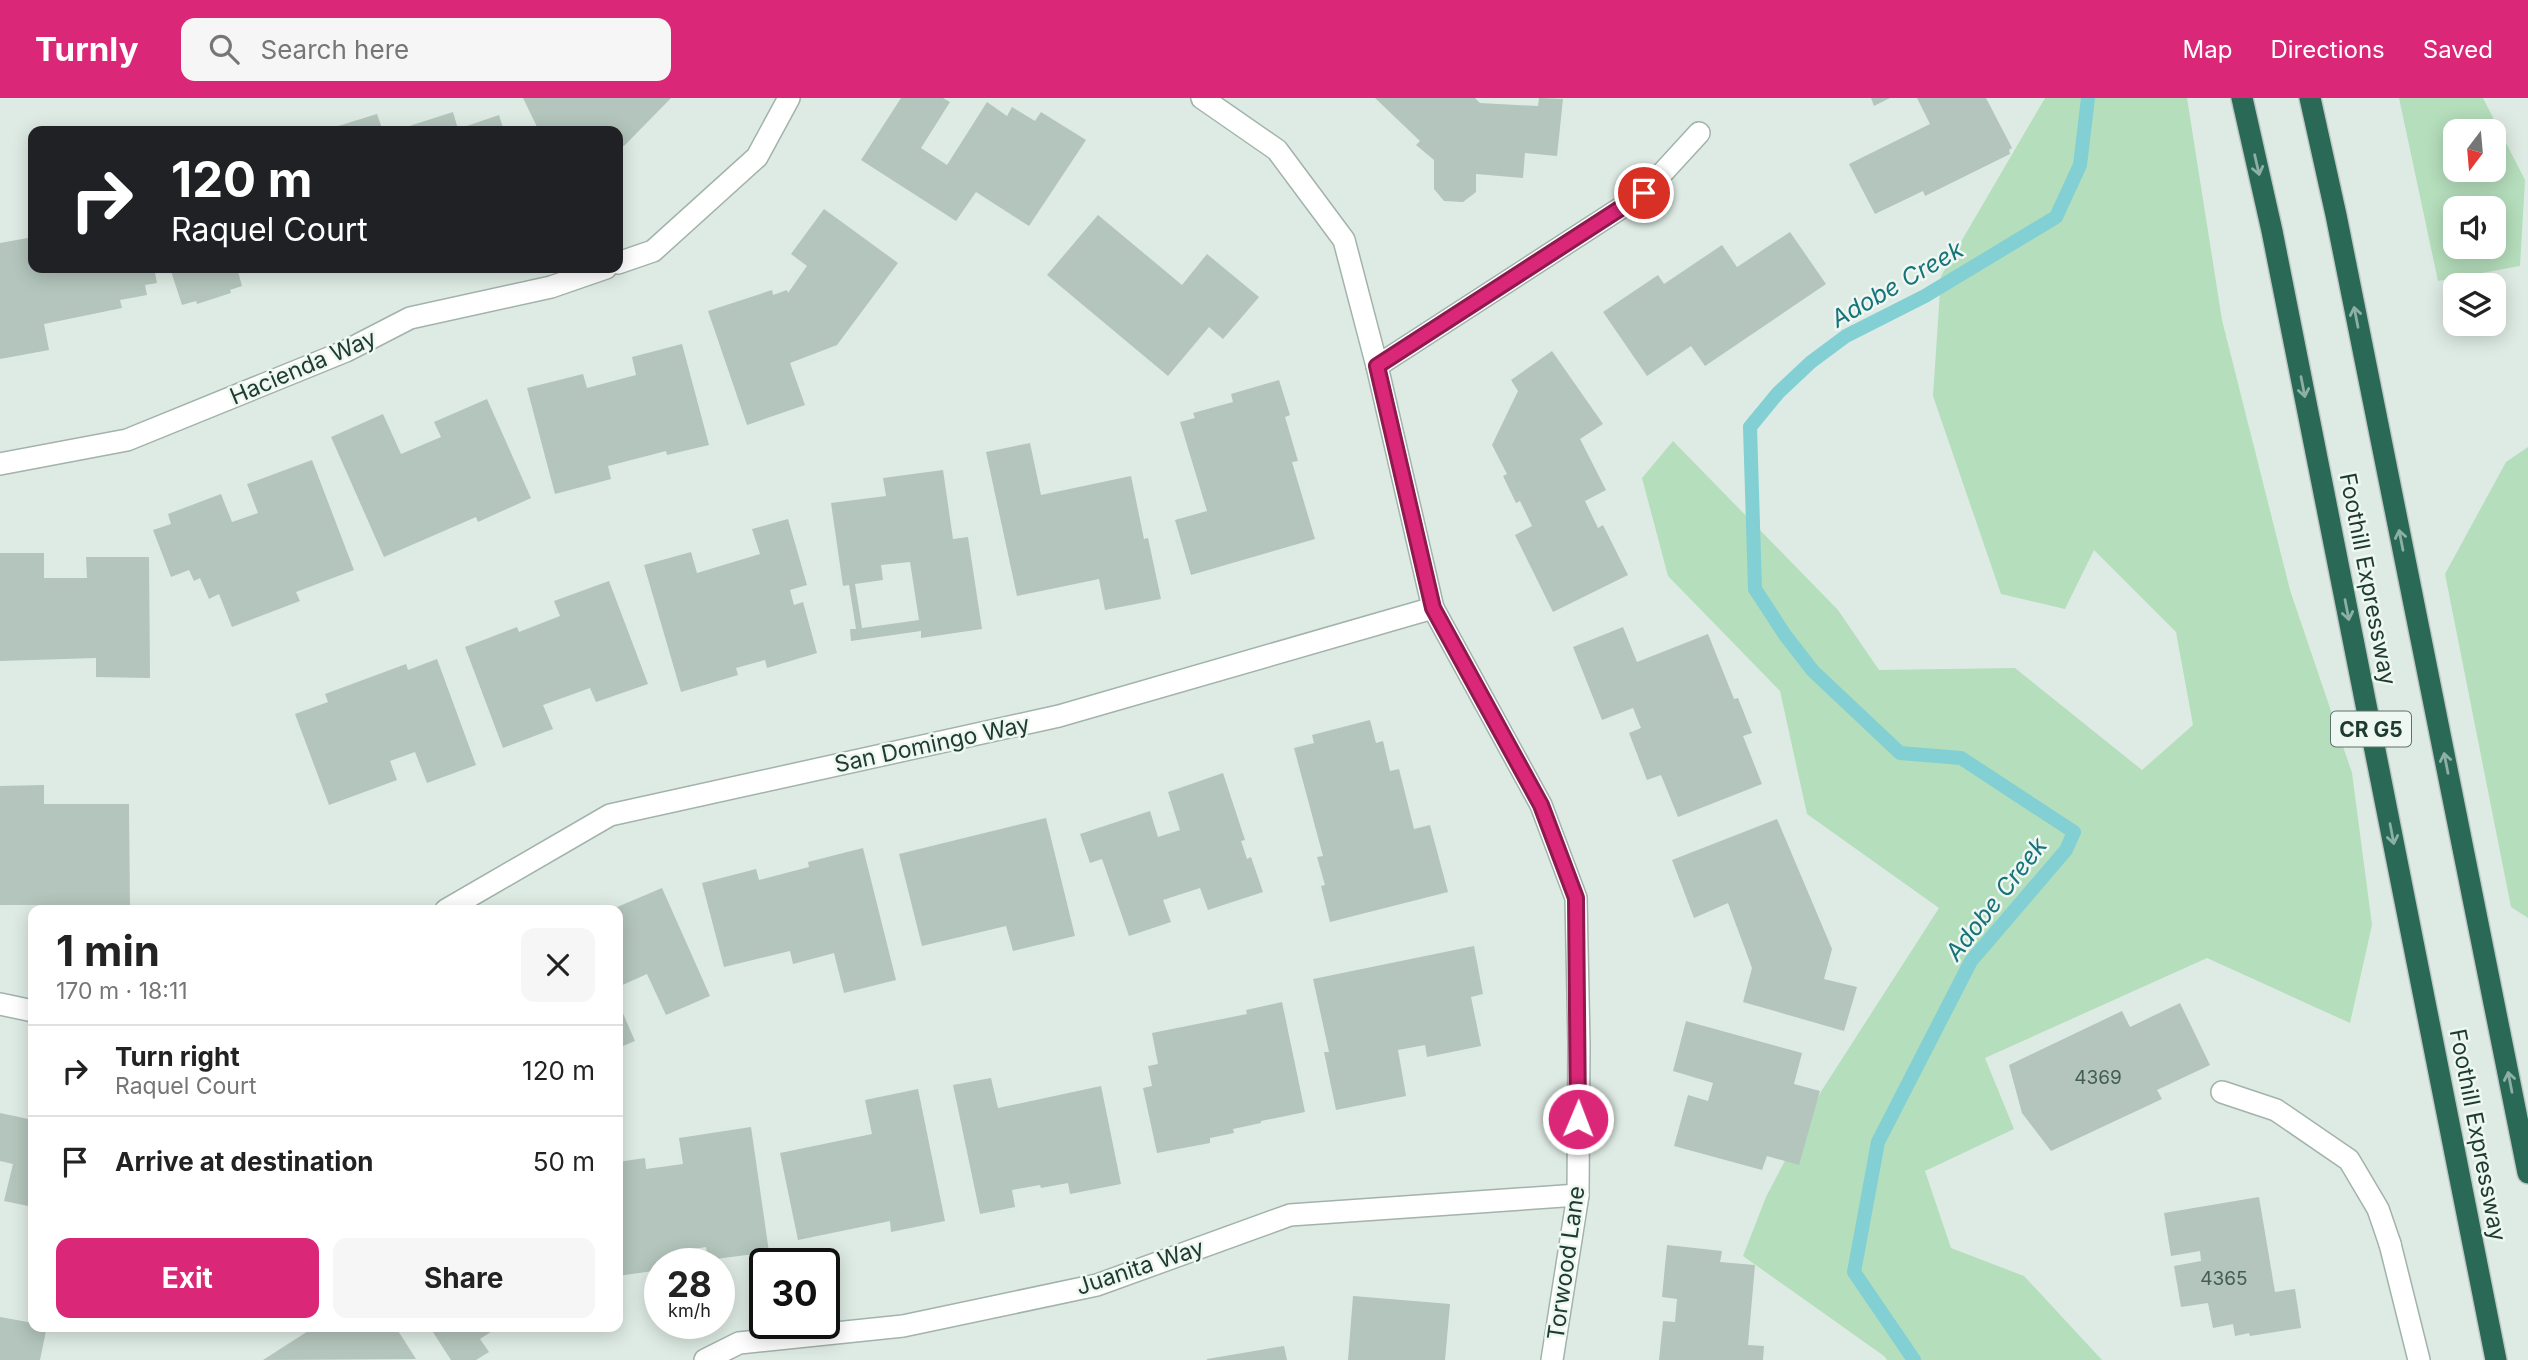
<!DOCTYPE html>
<meta charset="utf-8">
<style>
:root{--surface:#fff;--page:#f6f6f6;--text:#222;--muted:#767676;--line:#e0e0e0;--accent:#db2777}
body{margin:0;font-family:Inter,sans-serif;background:var(--page);color:var(--text);height:100vh;display:flex;flex-direction:column;font-size:26px;white-space:nowrap}
*{box-sizing:border-box;margin:0}
p{font-size:23px;color:var(--muted)}
.icon{flex:none;width:38px;height:38px;fill:none;stroke:currentColor;stroke-width:2;stroke-linecap:round;stroke-linejoin:round}
.map{position:relative;flex:1;overflow:hidden}
.side{position:absolute;left:28px;top:807px;width:595px;height:427px;display:flex;flex-direction:column;background:var(--surface);border-radius:14px;box-shadow:0 4px 18px #0003}
.side>*{flex:none}
.guide{position:absolute;left:28px;top:28px;width:595px;height:147px;border-radius:14px;box-shadow:0 4px 18px #0003;background:#202124;color:#fff;overflow:hidden}
.needle{width:46px;rotate:196deg}
.tools{position:absolute;left:2443px;top:21px;display:grid;gap:14px}
.tools a{display:grid;place-items:center;width:63px;height:63px;border-radius:14px;background:var(--surface);box-shadow:0 4px 18px #0003;font-size:35px}
.speed{position:absolute;left:644px;top:1150px;display:flex;gap:14px;font-size:35px;font-weight:700;text-align:center}
.speed>*{display:grid;place-content:center;width:91px;height:91px;border-radius:50%;background:var(--surface);box-shadow:0 4px 18px #0003;line-height:1}
.speed small{font-size:18px;font-weight:400}
.speed .limit{border:4px solid #111;border-radius:10px;background:#fff;color:#111}
.pin{position:absolute;display:grid;place-items:center;width:60px;height:60px;color:#fff;margin:-30px;border:4px solid #fff;border-radius:50%;box-shadow:0 2px 7px #0007}
.me{position:absolute;width:77px;margin:-38px;rotate:1deg;stroke-linejoin:round;filter:drop-shadow(0 0 5px #0008)}
.turn{display:flex;align-items:center;gap:24px;height:147px;padding:0 28px;font-size:32px}
.turn .icon{width:91px;height:91px;stroke-width:2.5}
.turn b{display:block;font-size:49px;line-height:60px}
.round{display:grid;place-items:center;flex:none;width:74px;height:74px;border-radius:14px;background:var(--page)}
.overview{display:flex;align-items:center;justify-content:space-between;height:119px;padding:0 28px}
h1{font-size:42px;font-weight:700;line-height:52px}
.button{display:flex;gap:14px;margin-top:auto;padding:14px 28px}
.button a{flex:1;height:80px;border-radius:14px;background:var(--accent);color:#fff;font-size:28px;font-weight:700;line-height:80px;text-align:center}
.button a+a{background:var(--page);color:var(--text)}
ul{padding:0;list-style:none}
li{display:flex;align-items:center;gap:21px;height:91px;padding:0 28px;border-top:2px solid var(--line)}
li div{flex:1}
li b{display:block;font-size:26px}
li em{font-style:normal}
header{display:flex;align-items:center;gap:42px;box-sizing:border-box;height:98px;padding:0 35px;background:var(--accent);color:#fff}
header strong{font-size:33px}
nav{display:flex;gap:38px;margin-inline-start:auto;font-size:24px}
.search{width:490px;height:63px;background:var(--page);display:flex;align-items:center;gap:18px;box-sizing:border-box;padding:0 24px;border-radius:14px;color:var(--muted);font-size:26px}
.map>svg:first-child{display:block}
.green{fill:#b5debc;fill-rule:evenodd}
.lines{fill:none;stroke-linecap:round;stroke-linejoin:round}
.stream{stroke:#82cfd4;stroke-width:14}
.building{fill:#b3c5bc;fill-rule:evenodd}
.lane-casing{stroke:#a1b3aa;stroke-width:24}
.street-casing{stroke:#a1b3aa;stroke-width:24}
.highway-casing{stroke:#c0c8c5;stroke-width:24}
.lane{stroke:#fff;stroke-width:21}
.street{stroke:#fff;stroke-width:21}
.highway{stroke:#296955;stroke-width:21}
.oneway{stroke:#8cb0a4}
.route-casing{stroke:#8e194d;stroke-width:18}
.route{stroke:#db2777;stroke-width:12}
.labels{text-anchor:middle;dominant-baseline:central;stroke-width:5;stroke-linejoin:round;paint-order:stroke}
.number-label{font-size:19px;fill:#435e53}
.shield{fill:#eef7f2;stroke:#5c736a;stroke-width:2}
.shield-label{font-size:21px;font-weight:bold;fill:#1e3b30}
.street-label{font-size:23px;fill:#1e3b30;stroke:#eef7f2}
.water-label{font-size:24px;font-style:italic;fill:#16737a;stroke:#eef7f2}
</style>
<header>
<strong>Turnly</strong>
<div class="search"><svg class="icon" aria-label="search" viewBox="0 0 24 24"><circle cx="10" cy="10" r="6"/><path d="M15 15l6 6"/></svg>Search here</div>
<nav><a>Map</a><a>Directions</a><a>Saved</a></nav>
</header>
<div class="map">
<svg width="2528" height="1262" viewBox="0 0 2528 1262">
<rect width="100%" height="100%" fill="#deebe4"/>
<g class="green">
<path d="M 2045,0 L 2187,0 L 2222,222 L 2290,492 L 2352,675 L 2372,827 L 2350,925 L 2207,860 L 1985,960 L 2014,1031 L 1925,1073 L 1951,1150 L 2024,1178 L 2102,1262 L 1887,1262 L 1884,1258 L 1743,1158 L 1766,1099 L 1822,992 L 1939,810 L 1807,716 L 1780,593 L 1668,478 L 1642,380 L 1673,343 L 1838,512 L 1879,572 L 2015,570 L 2142,672 L 2193,627 L 2176,534 L 2094,452 L 2065,511 L 2001,496 L 1933,298 L 1941,178 Z"/>
<path d="M 2399,0 L 2483,0 L 2525,82 L 2520,168 L 2438,183 ZM 2455,33 L 2494,33 L 2494,72 L 2455,72 ZM 2455,110 L 2494,110 L 2494,149 L 2455,149 Z"/>
<path d="M 2528,349 L 2528,820 L 2511,809 L 2445,476 L 2506,364 Z"/>
</g>
<g class="lines">
<path class="stream" d="M 1914,1262 L 1854,1174 L 1878,1044 L 1971,863 L 2066,752 L 2074,734 L 1961,660 L 1900,655 L 1813,573 L 1785,537 L 1755,491 L 1750,329 L 1778,295 L 1811,264 L 1846,238 L 1925,198 L 2056,119 L 2080,67 L 2088,0"/>
</g>
<g class="building">
<path d="M 523,0 L 671,0 L 625,47 L 618,51 L 618,33 L 539,33 Z"/>
<path d="M 901,0 L 943,0 L 950,4 L 921,50 L 947,67 L 987,4 L 1007,18 L 1012,9 L 1035,23 L 1041,14 L 1086,42 L 1029,128 L 976,94 L 956,123 L 861,62 Z"/>
<path d="M 1375,0 L 1475,0 L 1480,5 L 1538,8 L 1539,0 L 1563,1 L 1557,58 L 1525,55 L 1523,80 L 1476,76 L 1476,94 L 1463,104 L 1444,103 L 1434,91 L 1434,62 L 1416,47 L 1420,43 Z"/>
<path d="M 1871,0 L 1890,0 L 1874,8 Z"/>
<path d="M 1917,0 L 1986,0 L 2012,50 L 2009,52 L 2010,56 L 1925,98 L 1923,93 L 1875,116 L 1849,66 L 1930,26 Z"/>
<path d="M 453,14 L 458,31 L 499,17 L 504,33 L 400,33 L 400,31 Z"/>
<path d="M 377,16 L 383,33 L 322,33 Z"/>
<path d="M 824,111 L 898,165 L 837,247 L 790,265 L 805,307 L 747,327 L 708,213 L 772,192 L 773,197 L 787,192 L 788,195 L 807,168 L 791,156 Z"/>
<path d="M 1098,117 L 1182,187 L 1207,156 L 1259,199 L 1223,241 L 1209,229 L 1168,278 L 1047,177 Z"/>
<path d="M 1790,134 L 1826,186 L 1705,268 L 1691,248 L 1647,278 L 1603,214 L 1658,177 L 1664,186 L 1722,147 L 1737,169 Z"/>
<path d="M 33,139 L 33,170 L 154,170 L 157,185 L 145,187 L 147,197 L 120,202 L 122,210 L 44,226 L 49,252 L 0,261 L 0,145 Z"/>
<path d="M 170,170 L 237,170 L 242,188 L 230,192 L 231,195 L 197,206 L 196,203 L 182,207 Z"/>
<path d="M 682,246 L 709,347 L 667,357 L 666,353 L 608,368 L 611,381 L 555,396 L 527,290 L 583,276 L 587,290 L 636,277 L 632,259 Z"/>
<path d="M 1552,253 L 1603,326 L 1580,341 L 1606,392 L 1585,403 L 1598,430 L 1603,427 L 1628,477 L 1553,514 L 1515,437 L 1532,428 L 1520,403 L 1516,405 L 1503,378 L 1507,376 L 1492,347 L 1518,293 L 1511,282 Z"/>
<path d="M 1279,282 L 1290,317 L 1285,319 L 1298,363 L 1292,364 L 1315,441 L 1191,477 L 1175,422 L 1207,413 L 1180,324 L 1195,320 L 1193,315 L 1233,304 L 1231,296 Z"/>
<path d="M 487,301 L 531,400 L 478,424 L 476,419 L 384,459 L 331,339 L 383,316 L 401,356 L 441,339 L 434,324 Z"/>
<path d="M 1030,345 L 1041,397 L 1131,378 L 1144,441 L 1148,440 L 1161,501 L 1105,512 L 1099,481 L 1017,498 L 986,354 Z"/>
<path d="M 312,362 L 354,472 L 296,494 L 300,503 L 232,529 L 219,496 L 209,501 L 200,480 L 194,483 L 189,472 L 171,479 L 153,432 L 171,426 L 168,416 L 221,396 L 232,424 L 258,415 L 247,386 Z"/>
<path d="M 943,372 L 953,441 L 968,439 L 982,531 L 921,540 L 921,533 L 851,543 L 850,531 L 856,531 L 849,487 L 843,488 L 831,405 L 886,398 L 883,380 ZM 910,464 L 919,522 L 862,530 L 855,486 L 883,482 L 881,467 Z"/>
<path d="M 788,421 L 807,487 L 790,492 L 794,507 L 803,504 L 817,555 L 767,570 L 765,562 L 736,570 L 738,577 L 681,594 L 644,467 L 691,454 L 697,475 L 760,456 L 752,431 Z"/>
<path d="M 0,455 L 44,455 L 44,480 L 87,480 L 86,459 L 149,459 L 150,580 L 96,579 L 96,560 L 0,563 Z"/>
<path d="M 609,483 L 648,586 L 596,604 L 590,590 L 543,607 L 553,631 L 503,650 L 465,549 L 517,529 L 519,534 L 560,518 L 554,503 Z"/>
<path d="M 1623,529 L 1637,564 L 1708,536 L 1734,601 L 1738,600 L 1752,635 L 1743,638 L 1762,686 L 1678,719 L 1661,677 L 1647,682 L 1629,635 L 1641,630 L 1633,610 L 1602,622 L 1573,549 Z"/>
<path d="M 437,561 L 476,667 L 427,685 L 415,654 L 390,663 L 397,682 L 329,707 L 295,616 L 328,604 L 325,596 L 406,566 L 408,572 Z"/>
<path d="M 1370,622 L 1376,645 L 1383,643 L 1390,673 L 1399,671 L 1414,731 L 1430,727 L 1448,794 L 1330,824 L 1321,788 L 1325,787 L 1317,759 L 1323,758 L 1294,650 L 1314,645 L 1312,637 Z"/>
<path d="M 1223,675 L 1245,742 L 1241,743 L 1247,761 L 1251,759 L 1263,794 L 1208,812 L 1200,790 L 1163,802 L 1171,824 L 1129,838 L 1102,761 L 1090,765 L 1080,736 L 1150,713 L 1158,739 L 1180,732 L 1168,694 Z"/>
<path d="M 44,687 L 44,706 L 129,706 L 130,812 L 65,812 L 66,807 L 0,807 L 0,688 Z"/>
<path d="M 1046,720 L 1075,838 L 1013,853 L 1006,828 L 922,848 L 899,756 Z"/>
<path d="M 1777,721 L 1832,851 L 1824,881 L 1857,889 L 1844,933 L 1743,904 L 1752,870 L 1728,805 L 1694,820 L 1672,762 Z"/>
<path d="M 863,750 L 896,882 L 844,895 L 834,855 L 793,866 L 790,853 L 724,869 L 702,785 L 756,771 L 759,782 L 809,769 L 808,764 Z"/>
<path d="M 662,790 L 710,898 L 666,917 L 647,876 L 618,889 L 618,812 L 610,812 Z"/>
<path d="M 1474,848 L 1483,896 L 1471,899 L 1481,948 L 1427,959 L 1425,947 L 1398,952 L 1406,998 L 1336,1012 L 1324,954 L 1329,954 L 1313,881 Z"/>
<path d="M 618,904 L 635,943 L 618,950 Z"/>
<path d="M 1282,904 L 1305,1014 L 1261,1023 L 1261,1025 L 1233,1031 L 1234,1035 L 1210,1040 L 1210,1045 L 1157,1055 L 1143,990 L 1152,988 L 1148,968 L 1158,966 L 1152,935 L 1247,916 L 1246,912 Z"/>
<path d="M 2180,905 L 2210,967 L 2157,992 L 2162,1001 L 2051,1053 L 2022,1015 L 2009,967 L 2122,913 L 2130,929 Z"/>
<path d="M 1686,923 L 1802,955 L 1794,986 L 1820,993 L 1799,1067 L 1767,1058 L 1762,1072 L 1674,1048 L 1688,997 L 1708,1003 L 1713,985 L 1673,973 Z"/>
<path d="M 991,980 L 998,1010 L 1101,988 L 1121,1086 L 1070,1096 L 1068,1085 L 1041,1090 L 1040,1087 L 1012,1092 L 1015,1109 L 980,1116 L 953,987 Z"/>
<path d="M 918,991 L 945,1123 L 891,1134 L 890,1123 L 798,1142 L 780,1055 L 872,1036 L 865,1002 Z"/>
<path d="M 0,1015 L 33,1022 L 33,1109 L 4,1103 L 13,1066 L 0,1063 Z"/>
<path d="M 751,1029 L 769,1154 L 708,1162 L 706,1149 L 668,1155 L 670,1166 L 660,1166 L 660,1172 L 618,1178 L 618,1064 L 645,1060 L 646,1071 L 683,1066 L 679,1040 Z"/>
<path d="M 2259,1099 L 2275,1194 L 2295,1191 L 2301,1230 L 2250,1238 L 2249,1235 L 2235,1238 L 2233,1226 L 2213,1230 L 2208,1205 L 2181,1209 L 2174,1168 L 2201,1163 L 2200,1153 L 2171,1158 L 2164,1115 Z"/>
<path d="M 1667,1147 L 1722,1153 L 1720,1164 L 1755,1167 L 1748,1247 L 1764,1248 L 1763,1262 L 1659,1262 L 1663,1223 L 1675,1224 L 1677,1201 L 1662,1199 Z"/>
<path d="M 1353,1198 L 1450,1206 L 1445,1262 L 1348,1262 Z"/>
<path d="M 0,1219 L 33,1225 L 33,1228 L 47,1228 L 40,1262 L 0,1262 Z"/>
<path d="M 316,1228 L 395,1228 L 416,1261 L 263,1262 Z"/>
<path d="M 429,1228 L 500,1228 L 480,1241 L 489,1254 L 476,1262 L 451,1262 Z"/>
<path d="M 1284,1248 L 1287,1262 L 1207,1262 L 1207,1261 Z"/>
</g>
<g class="lines">
<g class="lane-casing">
<path id="lane" d="M 2222,994 L 2276,1012 L 2349,1062 L 2378,1111 L 2390,1146"/>
</g>
<g class="street-casing">
<g id="street">
<path d="M 1202,0 L 1277,52 L 1344,142 L 1377,268 L 1433,510 L 1541,707 L 1576,800 L 1579,946 L 1578,1097 L 1552,1262"/>
<path d="M 618,165 L 653,153 L 757,59 L 789,0"/>
<path d="M 1377,268 L 1644,95 L 1699,35"/>
<path d="M 0,366 L 127,342 L 346,253 L 410,220 L 551,189 L 606,170"/>
<path d="M 446,812 L 610,717 L 1059,618 L 1433,510"/>
<path d="M 0,906 L 33,913"/>
<path d="M 2390,1146 L 2419,1262"/>
<path d="M 705,1262 L 739,1245 L 903,1228 L 1097,1187 L 1290,1117 L 1578,1097"/>
</g>
</g>
<g class="highway-casing">
<g id="highway">
<path d="M 2242,0 L 2272,133 L 2496,1262"/>
<path d="M 2310,0 L 2336,117 L 2528,1075"/>
</g>
</g>
<use href="#lane" class="lane"/>
<use href="#street" class="street"/>
<use href="#highway" class="highway"/>
</g>
<defs><path id="oneway-shaft" d="M-6 0H5M1.5-3L5.5 0L1.5 3" fill="none" stroke-width="1.6" stroke-linecap="round" stroke-linejoin="round" transform="scale(1.75)"/></defs>
<g class="oneway">
<use href="#oneway-shaft" transform="translate(2257 67) rotate(77)"/>
<use href="#oneway-shaft" transform="translate(2356 219) rotate(-101)"/>
<use href="#oneway-shaft" transform="translate(2303 289) rotate(79)"/>
<use href="#oneway-shaft" transform="translate(2401 442) rotate(-101)"/>
<use href="#oneway-shaft" transform="translate(2347 512) rotate(79)"/>
<use href="#oneway-shaft" transform="translate(2446 665) rotate(-101)"/>
<use href="#oneway-shaft" transform="translate(2392 736) rotate(79)"/>
<use href="#oneway-shaft" transform="translate(2510 984) rotate(-101)"/>
</g>
<g class="lines">
<g class="route-casing">
<path id="route" d="M 1578,1021 L 1576,800 L 1541,707 L 1433,510 L 1377,268 L 1644,95"/>
</g>
<use href="#route" class="route"/>
</g>
<g class="labels">
<g class="number-label">
<text x="2098" y="979">4369</text>
<text x="2224" y="1180">4365</text>
</g>
<rect class="shield" x="2331" y="613.5" width="80" height="35" rx="5"/>
<g class="shield-label">
<text x="2371" y="631">CR G5</text>
</g>
<g class="street-label">
<text transform="translate(303 269) rotate(-23)">Hacienda Way</text>
<text transform="translate(2368 481) rotate(79)">Foothill Expressway</text>
<text transform="translate(932 646) rotate(-12)">San Domingo Way</text>
<text transform="translate(2478 1037) rotate(79)">Foothill Expressway</text>
<text transform="translate(1566 1165) rotate(-82)">Torwood Lane</text>
<text transform="translate(1140 1169) rotate(-18)">Juanita Way</text>
</g>
<g class="water-label">
<text transform="translate(1897 186) rotate(-30)">Adobe Creek</text>
<text transform="translate(1996 801) rotate(-52)">Adobe Creek</text>
</g>
</g>
</svg>
<div class="tools">
<a><svg class="needle" viewBox="-14 -14 28 28"><path d="M0-13l5 13h-10z" fill="#e53935"/><path d="M0 13l5-13h-10z" fill="#767676"/></svg></a>
<a><svg class="icon" aria-label="sound" viewBox="0 0 24 24"><path d="M4 9h4l5-4v14l-5-4H4zM17 9q2 3 0 6"/></svg></a>
<a><svg class="icon" aria-label="layers" viewBox="0 0 24 24"><path d="M12 4l9 5-9 5-9-5zM3 14l9 5 9-5"/></svg></a>
</div>
<div class="speed"><div>28<small>km/h</small></div><div class="limit">30</div></div>
<div class="pin" style="left:1644px;top:95px;background:#d93025"><svg class="icon" aria-label="arrive" viewBox="0 0 24 24"><path d="M6 21V4h12l-3 4 3 4H6"/></svg></div>
<svg class="me" style="left:1578px;top:1021px" viewBox="-20 -20 40 40"><circle r="17" fill="#db2777" stroke="#fff" stroke-width="3"/><path d="M0-11L8 9 0 5-8 9z" fill="#fff"/></svg>
<div class="guide">
<div class="turn"><svg class="icon" aria-label="right" viewBox="0 0 24 24"><path d="M7 20v-9h11M14 6l5 5-5 5"/></svg><div><b>120 m</b>Raquel Court</div></div>
</div>
<section class="side">
<div class="overview"><div><h1>1 min</h1><p>170 m · 18:11</p></div><a class="round"><svg class="icon" aria-label="close" viewBox="0 0 24 24"><path d="M6 6l12 12M18 6L6 18"/></svg></a></div>
<ul>
<li><svg class="icon" aria-label="right" viewBox="0 0 24 24"><path d="M7 20v-9h11M14 6l5 5-5 5"/></svg><div><b>Turn right</b><p>Raquel Court</p></div><em>120 m</em></li>
<li><svg class="icon" aria-label="arrive" viewBox="0 0 24 24"><path d="M6 21V4h12l-3 4 3 4H6"/></svg><div><b>Arrive at destination</b></div><em>50 m</em></li>
</ul>
<div class="button"><a>Exit</a><a>Share</a></div>
</section>
</div>
